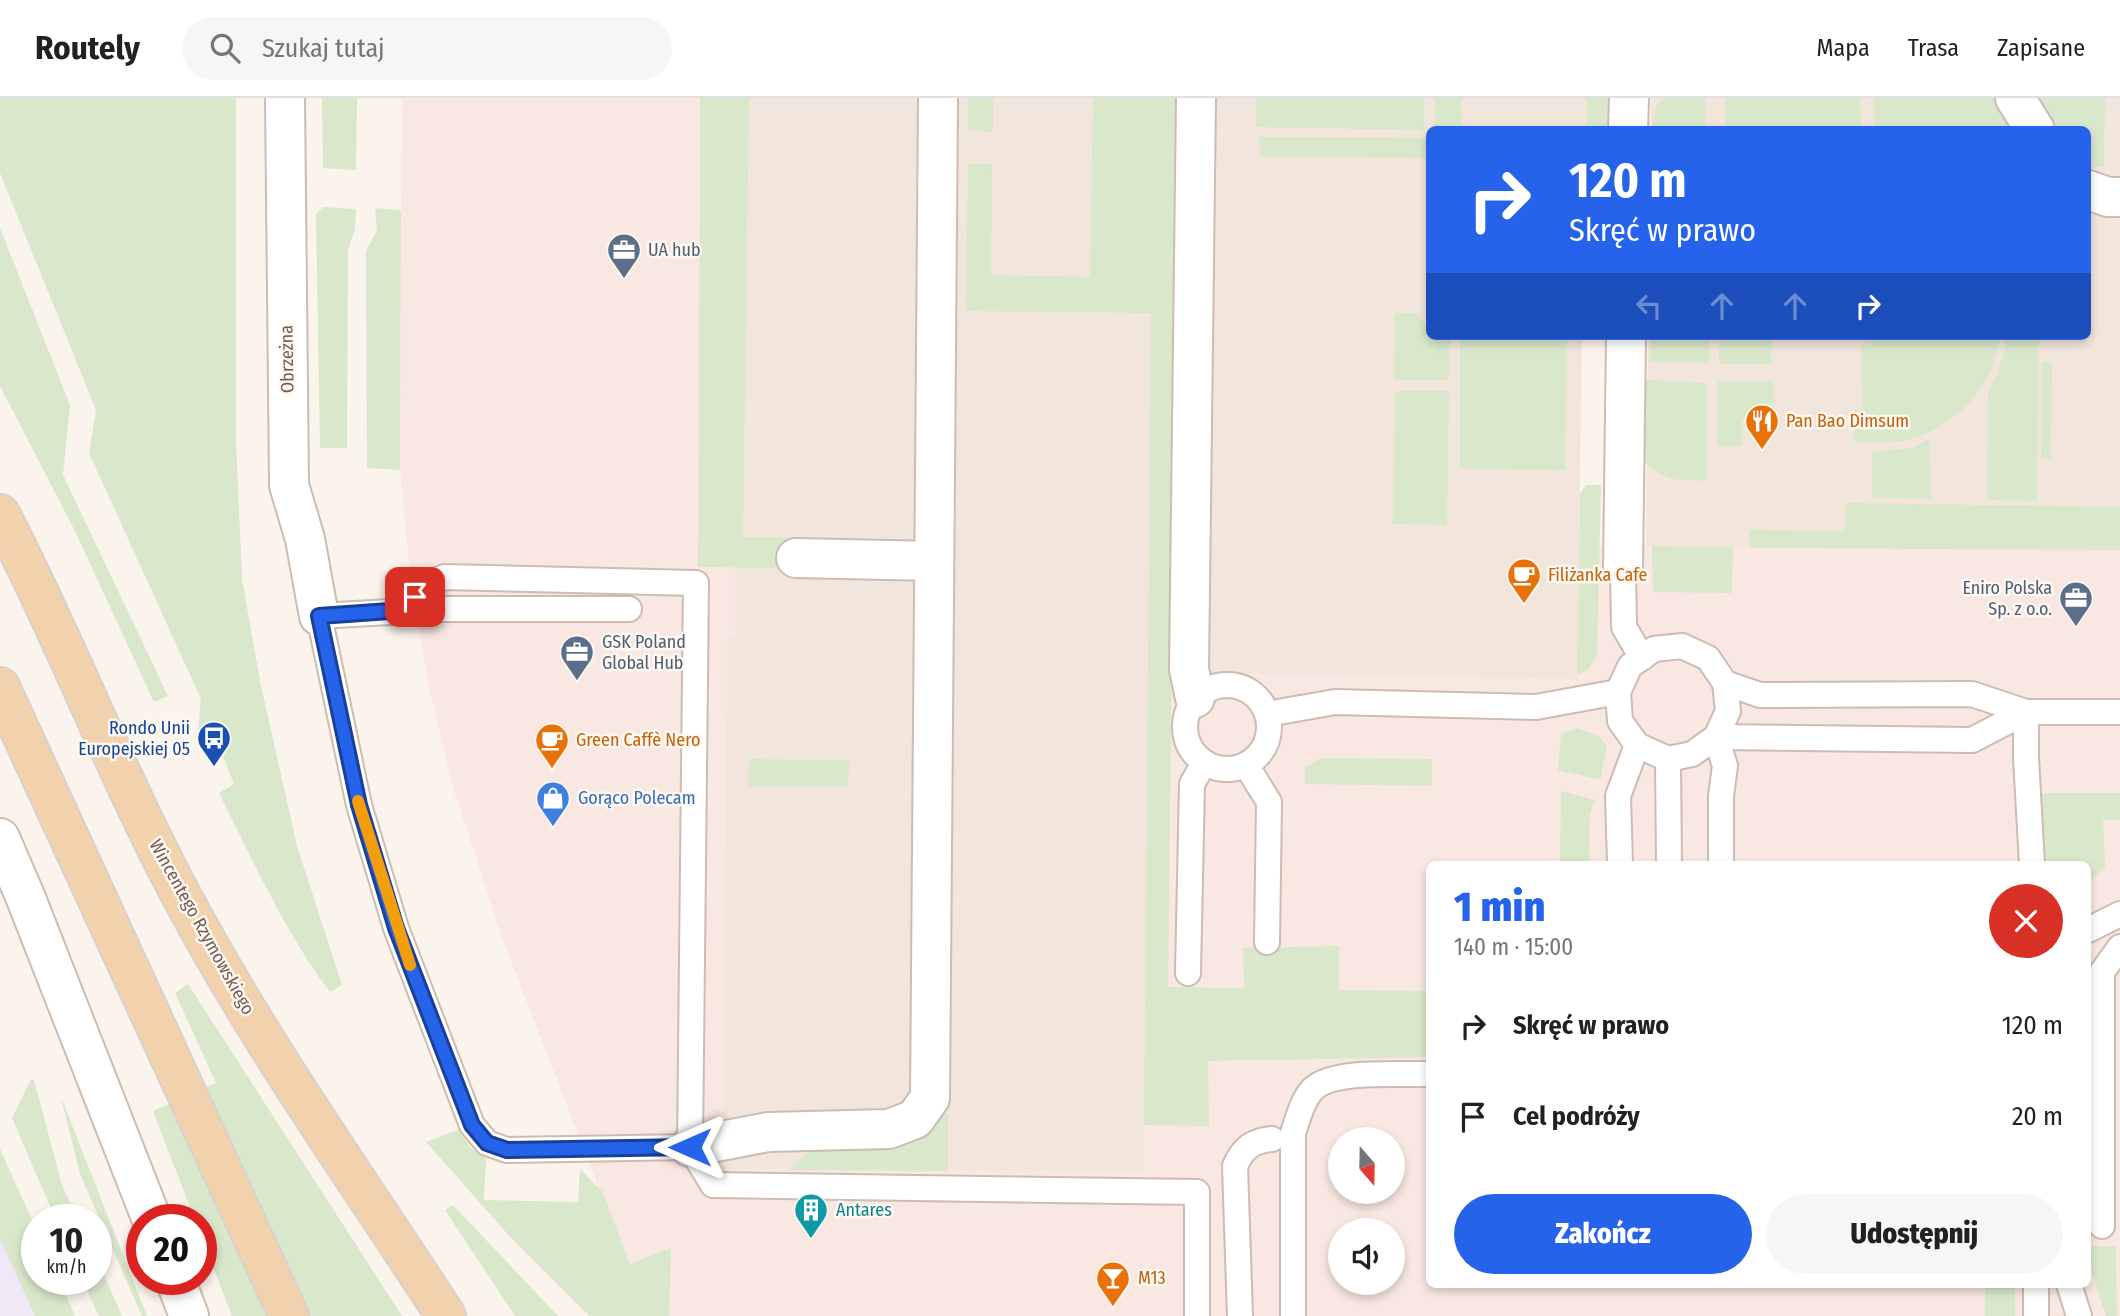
<!DOCTYPE html>
<html lang="pl">
<meta charset="utf-8">
<style>
:root{--surface:#fff;--page:#f6f6f6;--text:#202124;--muted:#757577;--line:#e0e0e0;--accent:#2563eb}
body{margin:0;font-family:"Fira Sans Condensed",sans-serif;background:var(--page);color:var(--text);height:100vh;display:flex;flex-direction:column;font-size:26px;white-space:nowrap}
*{box-sizing:border-box;margin:0}
p{font-size:23px;color:var(--muted)}
.icon{flex:none;width:38px;height:38px;fill:none;stroke:currentColor;stroke-width:2;stroke-linecap:round;stroke-linejoin:round}
.map{position:relative;flex:1;overflow:hidden}
.sheet{position:absolute;left:1426px;top:763px;width:665px;height:427px;display:flex;flex-direction:column;background:var(--surface);border-radius:10px;box-shadow:0 4px 10px #0003}
.sheet>*{flex:none}
.guide{position:absolute;left:1426px;top:28px;width:665px;height:214px;border-radius:10px;box-shadow:0 4px 10px #0003;background:#2563eb;color:#fff;overflow:hidden}
.needle{width:46px;rotate:160deg}
.tools{position:absolute;left:1328px;top:1029px;display:grid;gap:14px}
.tools a{display:grid;place-items:center;width:77px;height:77px;border-radius:50%;background:var(--surface);box-shadow:0 4px 10px #0003;font-size:35px}
.speed{position:absolute;left:21px;top:1106px;display:flex;gap:14px;font-size:35px;font-weight:700;text-align:center}
.speed>*{display:grid;place-content:center;width:91px;height:91px;border-radius:50%;background:var(--surface);box-shadow:0 4px 10px #0003;line-height:1}
.speed small{font-size:18px;font-weight:400}
.speed .limit{border:10px solid #d22;background:#fff;color:#111}
.pin{position:absolute;display:grid;place-items:center;width:60px;height:60px;color:#fff;margin:-30px;border-radius:14px;box-shadow:0 4px 10px #0006}
.me{position:absolute;width:77px;margin:-38px;rotate:270deg;stroke-linejoin:round;filter:drop-shadow(0 0 5px #0008)}
.turn{display:flex;align-items:center;gap:24px;height:147px;padding:0 28px;font-size:32px}
.turn .icon{width:91px;height:91px;stroke-width:2.5}
.turn b{display:block;font-size:49px;line-height:60px}
.lanes{display:flex;align-items:center;height:66px;padding:0 28px;background:#0003;justify-content:center;gap:35px;direction:ltr}
.lanes .off{opacity:.35}
.round{display:grid;place-items:center;flex:none;width:74px;height:74px;border-radius:37px;background:var(--page)}
.overview{display:flex;align-items:center;justify-content:space-between;height:119px;padding:0 28px}
h1{font-size:42px;font-weight:800;line-height:52px;color:var(--accent)}
.cta{display:flex;gap:14px;margin-top:auto;padding:14px 28px}
.cta a{flex:1;height:80px;border-radius:42px;background:var(--accent);color:#fff;font-size:28px;font-weight:800;line-height:80px;text-align:center}
.cta a+a{background:var(--page);color:var(--text)}
ul{padding:0;list-style:none}
li{display:flex;align-items:center;gap:21px;height:91px;padding:0 28px}
li div{flex:1}
li b{display:block;font-size:26px}
li em{font-style:normal}
header{display:flex;align-items:center;gap:42px;box-sizing:border-box;height:98px;padding:0 35px;background:var(--surface);border-bottom:2px solid var(--line)}
header strong{font-size:33px}
nav{display:flex;gap:38px;margin-inline-start:auto;font-size:24px}
.search{width:490px;height:63px;background:var(--page);display:flex;align-items:center;gap:18px;box-sizing:border-box;padding:0 24px;border-radius:38px;color:var(--muted);font-size:26px}
.map>svg:first-child{display:block}
.residential{fill:#f2e5db}
.commercial{fill:#f9e7e1;fill-rule:evenodd}
.education{fill:#f1e8f7}
.green{fill:#d9e7cb}
.lines{fill:none;stroke-linecap:round;stroke-linejoin:round}
.lane-casing{stroke:#ccbcb2;stroke-width:28}
.street-casing{stroke:#ccbcb2;stroke-width:42}
.secondary-casing{stroke:#cebcb0;stroke-width:42}
.primary-casing{stroke:#d8d1ce;stroke-width:42}
.lane{stroke:#fff;stroke-width:24}
.street{stroke:#fff;stroke-width:38}
.secondary{stroke:#fff;stroke-width:38}
.primary{stroke:#f1d2ac;stroke-width:38}
.route-casing{stroke:#184099;stroke-width:18}
.route{stroke:#2563eb;stroke-width:12}
.slow{stroke:#f59e0b;stroke-width:12}
.labels{text-anchor:middle;dominant-baseline:central;stroke-width:5;stroke-linejoin:round;paint-order:stroke}
.service-label{font-size:18px;fill:#4e5e75;stroke:#fdf8f2;text-anchor:start}
.street-label{font-size:18px;fill:#735b51;stroke:#fdf8f2}
.food-label{font-size:18px;fill:#c56008;stroke:#fdf8f2;text-anchor:start}
.transit-label{font-size:18px;fill:#164399;stroke:#fdf8f2;text-anchor:end}
.shop-label{font-size:18px;fill:#366cbe;stroke:#fdf8f2;text-anchor:start}
.culture-label{font-size:18px;fill:#0d838f;stroke:#fdf8f2;text-anchor:start}
</style>
<header>
<strong>Routely</strong>
<div class="search"><svg class="icon" aria-label="search" viewBox="0 0 24 24"><circle cx="10" cy="10" r="6"/><path d="M15 15l6 6"/></svg>Szukaj tutaj</div>
<nav><a>Mapa</a><a>Trasa</a><a>Zapisane</a></nav>
</header>
<div class="map">
<svg width="2120" height="1218" viewBox="0 0 2120 1218">
<rect width="100%" height="100%" fill="#fbf4ec"/>
<g class="residential">
<path d="M 700,0 L 1599,0 L 1599,31 L 1430,32 L 1430,238 L 1597,238 L 1597,242 L 1582,242 L 1577,581 L 1149,575 L 1144,1074 L 722,1071 L 727,540 L 735,538 L 735,471 Z"/>
<path d="M 1651,0 L 2120,0 L 2120,452 L 1646,448 L 1648,238 L 2088,238 L 2088,32 L 1651,31 Z"/>
</g>
<path class="commercial" d="M 402,0 L 700,0 L 698,469 L 735,470 L 735,538 L 727,540 L 723,1071 L 1144,1074 L 1149,575 L 1576,581 L 1579,448 L 2120,452 L 2120,1218 L 648,1218 L 503,842 L 454,693 L 429,589 L 411,484 L 400,372 ZM 1430,766 L 2088,766 L 2088,1186 L 1430,1186 ZM 1340,1041 L 1393,1041 L 1393,1094 L 1340,1094 ZM 1340,1132 L 1393,1132 L 1393,1185 L 1340,1185 Z"/>
<path class="education" d="M 0,1137 L 38,1218 L 0,1218 Z"/>
<g class="green">
<path d="M 0,0 L 236,0 L 236,341 L 242,481 L 260,583 L 297,748 L 342,887 L 330,894 C 284,833 253,762 219,695 L 234,686 L 216,641 L 197,647 L 201,601 L 89,355 L 96,312 L 0,75 Z"/>
<path d="M 322,0 L 357,0 L 356,72 L 323,70 Z"/>
<path d="M 700,0 L 749,0 L 743,439 L 796,440 L 795,471 L 698,469 Z"/>
<path d="M 968,0 L 993,0 L 993,34 L 968,32 Z"/>
<path d="M 1093,0 L 1178,0 L 1168,889 L 1244,890 L 1243,850 L 1339,848 L 1339,892 L 1430,893 L 1430,959 L 1208,963 L 1209,1028 L 1144,1027 L 1151,215 L 966,213 L 968,66 L 992,66 L 991,177 L 1090,179 Z"/>
<path d="M 1256,0 L 1424,0 L 1424,32 L 1256,29 Z"/>
<path d="M 1435,0 L 1461,0 L 1462,31 L 1435,31 Z"/>
<path d="M 1587,0 L 1609,0 L 1609,31 L 1586,32 Z"/>
<path d="M 1665,0 L 1705,0 L 1706,31 L 1651,31 L 1657,7 Z"/>
<path d="M 1725,0 L 1860,0 L 1861,31 L 1725,31 Z"/>
<path d="M 1874,0 L 1995,0 L 2013,32 L 1874,32 Z"/>
<path d="M 2035,0 L 2105,0 L 2104,69 L 2088,69 L 2088,32 L 2050,31 Z"/>
<path d="M 1259,39 L 1430,40 L 1430,60 L 1260,59 Z"/>
<path d="M 323,109 L 356,111 L 355,131 L 348,152 L 347,350 L 320,350 L 316,116 Z"/>
<path d="M 375,110 L 401,112 L 400,372 L 367,370 L 366,153 L 377,132 Z"/>
<path d="M 0,130 L 70,307 L 63,377 L 168,598 L 154,604 L 75,433 L 0,288 Z"/>
<path d="M 1395,215 L 1416,215 L 1430,230 L 1430,238 L 1450,238 L 1449,282 L 1394,282 Z"/>
<path d="M 1460,238 L 1567,238 L 1565,372 L 1460,371 Z"/>
<path d="M 1650,238 L 1710,238 L 1710,265 L 1650,264 Z"/>
<path d="M 1719,238 L 1772,238 L 1771,266 L 1719,266 Z"/>
<path d="M 1872,238 L 2001,238 C 1997,253 1993,270 1985,284 C 1971,308 1940,332 1914,340 C 1895,346 1874,344 1854,344 L 1854,312 L 1863,311 L 1861,247 L 1871,247 Z"/>
<path d="M 2008,238 L 2039,238 L 2037,403 L 1987,402 L 1988,294 L 1998,275 Z"/>
<path d="M 2042,263 L 2052,264 L 2051,361 L 2041,361 Z"/>
<path d="M 1646,282 L 1707,285 L 1707,383 C 1679,382 1666,384 1645,364 Z"/>
<path d="M 1718,283 L 1774,283 L 1774,321 L 1742,321 L 1742,348 L 1717,348 Z"/>
<path d="M 1395,293 L 1449,293 L 1447,427 L 1393,426 Z"/>
<path d="M 1929,342 L 1931,401 L 1872,400 L 1872,354 L 1912,350 Z"/>
<path d="M 1586,387 L 1601,387 L 1597,558 L 1588,572 L 1577,577 L 1580,396 Z"/>
<path d="M 1846,405 L 2120,409 L 2120,452 L 1750,450 L 1749,432 L 1845,433 Z"/>
<path d="M 1652,448 L 1733,449 L 1732,495 L 1653,494 Z"/>
<path d="M 1577,630 L 1599,638 L 1607,648 L 1600,682 L 1558,672 L 1561,636 Z"/>
<path d="M 1322,660 L 1432,661 L 1432,688 L 1305,686 L 1305,669 Z"/>
<path d="M 749,661 L 849,662 L 848,689 L 748,689 Z"/>
<path d="M 1561,693 L 1595,702 L 1590,715 L 1589,766 L 1560,766 Z"/>
<path d="M 2042,695 L 2120,695 L 2120,722 L 2103,722 L 2105,769 L 2088,785 L 2088,766 L 2044,766 Z"/>
<path d="M 188,886 L 402,1218 L 232,1218 L 201,1138 L 201,1122 L 195,1122 L 153,1013 L 216,985 L 175,895 Z"/>
<path d="M 31,981 L 34,982 L 62,1087 L 78,1122 L 56,1122 L 12,1020 Z"/>
<path d="M 61,999 L 147,1218 L 142,1218 L 80,1076 Z"/>
<path d="M 941,1016 L 948,1016 L 948,1073 L 789,1072 L 814,1047 L 901,1046 C 919,1042 937,1035 941,1016 Z"/>
<path d="M 458,1032 L 472,1051 L 486,1060 L 484,1102 L 578,1104 L 580,1071 L 602,1093 L 630,1166 L 671,1150 L 669,1218 L 589,1218 L 512,1141 L 426,1044 Z"/>
<path d="M 0,1051 L 37,1133 L 37,1181 L 59,1181 L 75,1218 L 35,1218 L 0,1141 Z"/>
<path d="M 453,1107 L 558,1218 L 515,1218 L 445,1112 Z"/>
<path d="M 2088,1148 L 2116,1148 L 2117,1218 L 2106,1218 L 2088,1162 Z"/>
<path d="M 96,1159 L 122,1218 L 99,1218 L 82,1181 L 96,1181 Z"/>
<path d="M 1985,1188 L 2015,1189 L 2015,1218 L 1985,1218 Z"/>
</g>
<g class="lines">
<g class="lane-casing">
<g id="lane">
<path d="M 1623,470 L 1624,529 L 1642,560"/>
<path d="M 404,512 L 425,487 L 445,479 L 696,485 L 690,1049 L 507,1052 L 487,1045 L 472,1027 L 396,830 L 359,707 L 319,518 L 443,511 L 629,511"/>
<path d="M 1682,548 L 1708,560 L 1725,585 L 1728,613 L 1716,639 L 1692,656 L 1668,661 L 1637,647 L 1620,623 L 1618,594 L 1630,568 L 1654,551 Z"/>
<path d="M 1725,585 L 1760,597 L 1972,596 L 2026,614 L 2120,614"/>
<circle cx="1227" cy="629" r="42"/>
<path d="M 2026,614 L 2026,660 L 2032,766"/>
<path d="M 1267,616 L 1335,604 L 1536,609 L 1618,594"/>
<path d="M 1668,661 L 1669,766"/>
<path d="M 1246,667 L 1269,704 L 1267,844"/>
<path d="M 1620,766 L 1618,698 L 1637,647"/>
<path d="M 1721,766 L 1721,698 L 1725,668 L 1716,639 L 1972,642 L 2026,614"/>
<path d="M 2088,832 L 2120,816"/>
<path d="M 1188,875 L 1192,686 L 1204,665"/>
<path d="M 690,1049 L 713,1087 L 1197,1094 L 1197,1218"/>
<path d="M 2102,1128 L 2102,874 L 2120,849"/>
<path d="M 2036,1186 L 2036,1218"/>
<path d="M 2069,1186 L 2079,1218"/>
<path d="M 1240,1218 L 1235,1068 C 1243,1050 1252,1043 1272,1041"/>
<path d="M 1293,1218 L 1293,1035 C 1298,1021 1302,1002 1313,991 C 1334,971 1401,977 1430,976"/>
</g>
</g>
<g class="street-casing">
<g id="street">
<path d="M 285,0 L 289,387 L 305,441 L 319,518"/>
<path d="M 2015,0 L 2035,32"/>
<path d="M 1628,32 L 1629,0"/>
<path d="M 2088,92 L 2108,99 L 2120,99"/>
<path d="M 796,460 L 934,463"/>
<path d="M 1623,470 L 1626,238"/>
<path d="M 1195,600 L 1189,571 L 1196,0"/>
<path d="M 690,1049 L 768,1034 L 889,1031 L 915,1021 L 930,1000 L 938,0"/>
</g>
</g>
<g class="secondary-casing">
<g id="secondary">
<path d="M 0,740 L 25,798 L 152,1122"/>
<path d="M 175,1181 L 189,1218"/>
</g>
</g>
<g class="primary-casing">
<g id="primary">
<path d="M 0,416 C 69,548 121,690 194,821 C 269,958 361,1087 446,1218"/>
<path d="M 0,589 L 289,1218"/>
</g>
</g>
<use href="#lane" class="lane"/>
<use href="#street" class="street"/>
<use href="#secondary" class="secondary"/>
<use href="#primary" class="primary"/>
</g>
<g class="lines">
<g class="route-casing">
<path id="route" d="M 415,499 L 404,512 L 319,518 L 359,707 L 396,830 L 472,1027 L 487,1045 L 507,1052 L 690,1049"/>
</g>
<use href="#route" class="route"/>
<path class="slow" d="M 358,703 L 410,867"/>
</g>
<defs>
<g id="office-pin" transform="scale(1.75)"><path d="M0 17L-7.5 6A9.5 9.5 0 1 1 7.5 6Z" fill="#5c6f8a" stroke="#fdf8f2"/><path d="M-6-3h4V-5.5h4V-3h4V5H-6ZM-1-4.5V-3h2v-1.5ZM-6 0V1H6V0Z" fill="#fff"/></g>
<g id="restaurant-pin" transform="scale(1.75)"><path d="M0 17L-7.5 6A9.5 9.5 0 1 1 7.5 6Z" fill="#e8710a" stroke="#fdf8f2"/><path d="M-5-6h1v4h1v-4h1v4h1v-4h1v5L-1.5 .5V6h-2V.5L-5-1ZM5-6V6H3V1.5H1.5Q1.5-4 5-6Z" fill="#fff"/></g>
<g id="cafe-pin" transform="scale(1.75)"><path d="M0 17L-7.5 6A9.5 9.5 0 1 1 7.5 6Z" fill="#e8710a" stroke="#fdf8f2"/><path d="M-5.5-4.5H6V0H3Q3 3.5 0 3.5H-2.5Q-5.5 3.5-5.5 0ZM3-3.2v2h1.7v-2ZM-6 4.5H4V6H-6Z" fill="#fff"/></g>
<g id="bus-pin" transform="scale(1.75)"><path d="M0 17L-7.5 6A9.5 9.5 0 1 1 7.5 6Z" fill="#1a4fb4" stroke="#fdf8f2"/><path d="M-5-6H5V4H4V6H2V4H-2V6H-4V4H-5ZM-3.5-4V0h7V-4ZM-3.5 1.2v1.5H-2V1.2ZM2 1.2v1.5H3.5V1.2Z" fill="#fff"/></g>
<g id="shop-pin" transform="scale(1.75)"><path d="M0 17L-7.5 6A9.5 9.5 0 1 1 7.5 6Z" fill="#3f7fe0" stroke="#fdf8f2"/><path d="M-5-2.5h2.3a2.7 3.5 0 0 1 5.4 0H5L5.5 6h-11ZM-1.5-2.5h3a1.5 2.3 0 0 0-3 0Z" fill="#fff"/></g>
<g id="building-pin" transform="scale(1.75)"><path d="M0 17L-7.5 6A9.5 9.5 0 1 1 7.5 6Z" fill="#0f9aa8" stroke="#fdf8f2"/><path d="M-4-6H4V6H1V3H-1V6H-4ZM-2.5-4.3h1.7v1.8h-1.7ZM.8-4.3h1.7v1.8H.8ZM-2.5-1h1.7V.8h-1.7ZM.8-1h1.7V.8H.8Z" fill="#fff"/></g>
<g id="bar-pin" transform="scale(1.75)"><path d="M0 17L-7.5 6A9.5 9.5 0 1 1 7.5 6Z" fill="#e8710a" stroke="#fdf8f2"/><path d="M-6-5H6L.8 .8V4.5H3.5V6h-7V4.5H-.8V.8Z" fill="#fff"/></g>
</defs>
<g fill-rule="evenodd">
<use href="#office-pin" x="624" y="152"/>
<use href="#restaurant-pin" x="1762" y="323"/>
<use href="#cafe-pin" x="1524" y="477"/>
<use href="#office-pin" x="2076" y="500"/>
<use href="#office-pin" x="577" y="554"/>
<use href="#bus-pin" x="214" y="640"/>
<use href="#cafe-pin" x="552" y="642"/>
<use href="#shop-pin" x="553" y="700"/>
<use href="#building-pin" x="811" y="1112"/>
<use href="#bar-pin" x="1113" y="1180"/>
</g>
<g class="labels">
<g class="service-label">
<text x="648" y="152">UA hub</text>
<text x="2052" y="490" text-anchor="end">Eniro Polska<tspan x="2052" dy="21">Sp. z o.o.</tspan></text>
<text x="602" y="544">GSK Poland<tspan x="602" dy="21">Global Hub</tspan></text>
</g>
<g class="street-label">
<text transform="translate(287 261) rotate(-91)">Obrzeżna</text>
<text transform="translate(202 829) rotate(61)">Wincentego Rzymowskiego</text>
</g>
<g class="food-label">
<text x="1786" y="323">Pan Bao Dimsum</text>
<text x="1548" y="477">Filiżanka Cafe</text>
<text x="576" y="642">Green Caffè Nero</text>
<text x="1138" y="1180">M13</text>
</g>
<g class="transit-label">
<text x="190" y="630">Rondo Unii<tspan x="190" dy="21">Europejskiej 05</tspan></text>
</g>
<g class="shop-label">
<text x="578" y="700">Gorąco Polecam</text>
</g>
<g class="culture-label">
<text x="836" y="1112">Antares</text>
</g>
</g>
</svg>
<div class="tools">
<a><svg class="needle" viewBox="-14 -14 28 28"><path d="M0-13l5 13h-10z" fill="#e53935"/><path d="M0 13l5-13h-10z" fill="#757577"/></svg></a>
<a><svg class="icon" aria-label="sound" viewBox="0 0 24 24"><path d="M4 9h4l5-4v14l-5-4H4zM17 9q2 3 0 6"/></svg></a>
</div>
<div class="speed"><div>10<small>km/h</small></div><div class="limit">20</div></div>
<div class="pin" style="left:415px;top:499px;background:#d93025"><svg class="icon" aria-label="arrive" viewBox="0 0 24 24"><path d="M6 21V4h12l-3 4 3 4H6"/></svg></div>
<svg class="me" style="left:690px;top:1049px" viewBox="-20 -20 40 40"><path d="M0-17L14 15 0 8-14 15z" fill="#2563eb" stroke="#fff" stroke-width="4"/></svg>
<div class="guide">
<div class="turn"><svg class="icon" aria-label="right" viewBox="0 0 24 24"><path d="M7 20v-9h11M14 6l5 5-5 5"/></svg><div><b>120 m</b>Skręć w prawo</div></div>
<div class="lanes"><svg class="icon off" aria-label="left" viewBox="0 0 24 24"><path d="M17 20v-9H6M10 6l-5 5 5 5"/></svg><svg class="icon off" aria-label="ahead" viewBox="0 0 24 24"><path d="M12 20V5M6 11l6-6 6 6"/></svg><svg class="icon off" aria-label="ahead" viewBox="0 0 24 24"><path d="M12 20V5M6 11l6-6 6 6"/></svg><svg class="icon" aria-label="right" viewBox="0 0 24 24"><path d="M7 20v-9h11M14 6l5 5-5 5"/></svg></div>
</div>
<section class="sheet">
<div class="overview"><div><h1>1 min</h1><p>140 m · 15:00</p></div><a class="round" style="background:#d93025;color:#fff"><svg class="icon" aria-label="close" viewBox="0 0 24 24"><path d="M6 6l12 12M18 6L6 18"/></svg></a></div>
<ul>
<li><svg class="icon" aria-label="right" viewBox="0 0 24 24"><path d="M7 20v-9h11M14 6l5 5-5 5"/></svg><div><b>Skręć w prawo</b></div><em>120 m</em></li>
<li><svg class="icon" aria-label="arrive" viewBox="0 0 24 24"><path d="M6 21V4h12l-3 4 3 4H6"/></svg><div><b>Cel podróży</b></div><em>20 m</em></li>
</ul>
<div class="cta"><a>Zakończ</a><a>Udostępnij</a></div>
</section>
</div>
